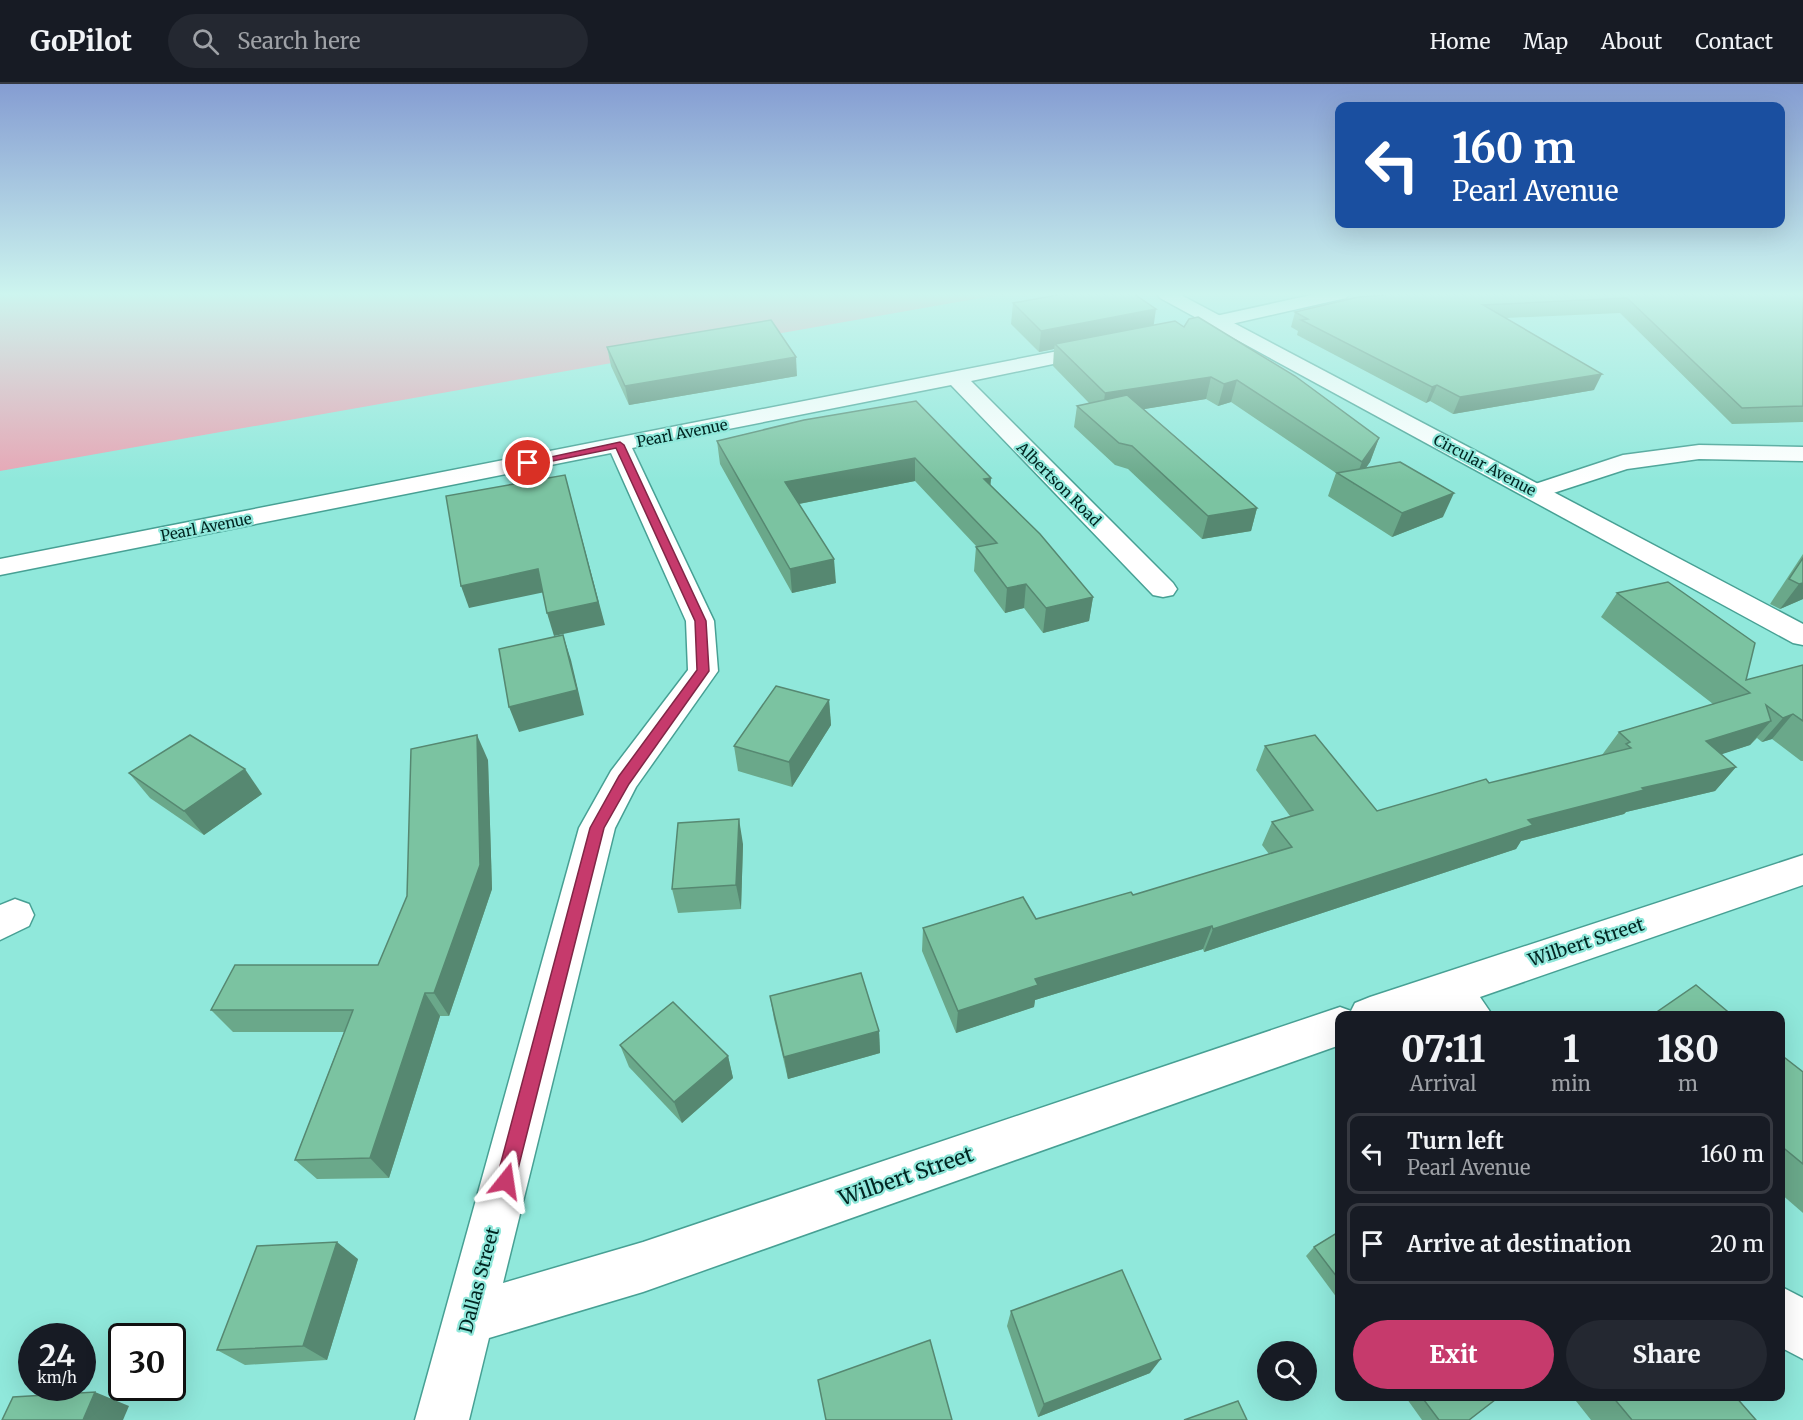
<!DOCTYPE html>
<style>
:root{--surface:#171b24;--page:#242831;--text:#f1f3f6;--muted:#9ea1a6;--line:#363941;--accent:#c63a6c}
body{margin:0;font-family:Merriweather,serif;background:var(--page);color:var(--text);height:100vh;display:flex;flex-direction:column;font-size:22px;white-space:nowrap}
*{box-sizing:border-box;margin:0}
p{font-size:20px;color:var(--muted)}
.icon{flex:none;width:33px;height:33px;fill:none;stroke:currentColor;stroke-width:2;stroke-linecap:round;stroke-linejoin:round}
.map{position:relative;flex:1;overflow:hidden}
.side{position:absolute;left:1335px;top:927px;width:450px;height:390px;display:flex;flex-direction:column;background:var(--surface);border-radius:12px;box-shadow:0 6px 24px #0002}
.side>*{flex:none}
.guide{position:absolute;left:1335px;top:18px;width:450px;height:126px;border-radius:12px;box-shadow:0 6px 24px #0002;background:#1a4fa0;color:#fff;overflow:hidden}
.controls{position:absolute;left:1257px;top:1257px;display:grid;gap:12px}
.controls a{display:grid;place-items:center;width:60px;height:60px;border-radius:50%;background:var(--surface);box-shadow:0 6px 24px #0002;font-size:30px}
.speed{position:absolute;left:18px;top:1239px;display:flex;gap:12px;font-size:30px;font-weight:700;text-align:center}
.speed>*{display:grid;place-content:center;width:78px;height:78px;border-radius:50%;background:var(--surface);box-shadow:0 6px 24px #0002;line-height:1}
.speed small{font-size:15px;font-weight:400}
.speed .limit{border:3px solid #111;border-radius:9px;background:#fff;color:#111}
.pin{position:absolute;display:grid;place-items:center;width:51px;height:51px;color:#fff;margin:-26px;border:3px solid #fff;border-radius:50%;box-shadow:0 2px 6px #0007}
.me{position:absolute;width:66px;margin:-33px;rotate:15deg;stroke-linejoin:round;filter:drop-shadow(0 0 4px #0008)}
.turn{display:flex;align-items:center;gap:21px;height:126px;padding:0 18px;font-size:27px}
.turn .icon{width:78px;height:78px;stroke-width:2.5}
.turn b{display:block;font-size:42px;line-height:51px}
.eta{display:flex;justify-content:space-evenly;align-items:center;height:102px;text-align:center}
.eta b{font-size:36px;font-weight:800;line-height:42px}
.action{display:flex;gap:12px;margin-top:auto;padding:12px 18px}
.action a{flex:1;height:69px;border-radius:36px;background:var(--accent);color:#fff;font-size:24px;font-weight:800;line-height:69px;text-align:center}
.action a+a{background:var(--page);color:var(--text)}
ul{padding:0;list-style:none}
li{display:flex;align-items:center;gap:18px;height:81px;margin:0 12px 9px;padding:0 6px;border:3px solid var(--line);border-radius:12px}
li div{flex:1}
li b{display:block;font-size:22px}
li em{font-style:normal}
header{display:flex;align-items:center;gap:36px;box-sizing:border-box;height:84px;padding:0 30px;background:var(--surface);border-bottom:2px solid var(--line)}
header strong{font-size:28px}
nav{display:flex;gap:33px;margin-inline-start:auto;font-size:21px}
.search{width:420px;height:54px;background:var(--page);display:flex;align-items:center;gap:15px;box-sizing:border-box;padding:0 21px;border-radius:33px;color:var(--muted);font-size:22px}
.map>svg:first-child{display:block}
.green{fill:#e7a5b4}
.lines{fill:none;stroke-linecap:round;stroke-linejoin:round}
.minor-casing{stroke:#47a094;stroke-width:3}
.secondary-casing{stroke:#47a094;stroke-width:3}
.minor{fill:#fff;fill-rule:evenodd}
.secondary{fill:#fff;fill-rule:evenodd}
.wall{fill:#6aa88a}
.shaded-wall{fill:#568871}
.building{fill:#7bc3a1;stroke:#568871;stroke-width:1.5}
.route{fill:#c63a6c;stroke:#812646;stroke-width:1.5}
.labels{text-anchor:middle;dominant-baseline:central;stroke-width:4.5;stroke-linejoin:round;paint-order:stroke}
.far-street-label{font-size:15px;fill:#002521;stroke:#90e8db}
.street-label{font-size:18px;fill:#002521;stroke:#90e8db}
.near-street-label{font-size:21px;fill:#002521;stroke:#90e8db}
</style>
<header>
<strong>GoPilot</strong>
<div class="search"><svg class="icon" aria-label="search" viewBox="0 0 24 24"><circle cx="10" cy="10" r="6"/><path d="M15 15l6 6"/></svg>Search here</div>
<nav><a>Home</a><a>Map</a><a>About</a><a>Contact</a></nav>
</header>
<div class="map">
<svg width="1803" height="1336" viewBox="0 0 1803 1336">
<rect width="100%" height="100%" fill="#90e8db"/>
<path class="green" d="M 0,210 L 1003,210 L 0,387 Z"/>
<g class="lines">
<g class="minor-casing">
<g id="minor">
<path d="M 1316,210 L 1349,210 L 1346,214 L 1218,243 L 1208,237 L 1211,233 Z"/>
<path d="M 1099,259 L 1106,261 L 1109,265 L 1106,269 L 971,297 L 1173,499 L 1177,505 L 1173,511 L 1163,513 L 1153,511 L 951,301 L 632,364 L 714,537 L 718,587 L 636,703 L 615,744 L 503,1199 L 643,1158 L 1340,923 L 1351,927 L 1355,919 L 1370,913 L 1803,771 L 1803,801 L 1480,913 L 1493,932 L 1445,932 L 1440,927 L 1426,932 L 1340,932 L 1340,961 L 643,1208 L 489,1254 L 469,1336 L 415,1336 L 579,744 L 611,687 L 688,586 L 686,537 L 611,369 L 0,491 L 0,475 Z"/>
<path d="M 1699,361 L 1803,363 L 1803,377 L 1699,375 L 1627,385 L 1535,415 L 1526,413 L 1523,408 L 1526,403 L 1623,371 Z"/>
<path d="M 15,815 L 29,820 L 34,831 L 29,842 L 0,856 L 0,821 Z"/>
<path d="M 1780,1202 L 1803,1214 L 1803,1275 L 1780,1263 Z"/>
</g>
</g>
<g class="secondary-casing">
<path id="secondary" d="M 1157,210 L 1179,210 L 1803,540 L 1803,561 L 1793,559 L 1160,214 Z"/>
</g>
<use href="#minor" class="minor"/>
<use href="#secondary" class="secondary"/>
</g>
<g class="wall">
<path d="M 1384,210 L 1803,210 L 1803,338 L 1732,340 L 1620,229 L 1506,234 L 1594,306 L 1453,330 L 1430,317 L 1426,319 L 1297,251 L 1298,247 L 1291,243 L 1295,228 L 1384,211 Z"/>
<path d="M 1013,219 L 1153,241 L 1184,243 L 1379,354 L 1370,378 L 1366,384 L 1443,433 L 1392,453 L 1328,412 L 1336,389 L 1231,318 L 1218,322 L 1206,315 L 1144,325 L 1257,424 L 1251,447 L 1202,455 L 1128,385 L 1115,381 L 1074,343 L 1077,322 L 1089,319 L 1053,282 L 1054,265 L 1039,268 L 1011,240 Z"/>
<path d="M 607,263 L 797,292 L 629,321 L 611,282 Z"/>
<path d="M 804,336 L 991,394 L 990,402 L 1093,513 L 1089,537 L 1043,549 L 1024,524 L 1005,529 L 974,487 L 976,463 L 977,463 L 915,397 L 799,420 L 836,499 L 792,509 L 720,380 L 717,357 Z"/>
<path d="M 1803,470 L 1803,515 L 1780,525 L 1770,520 Z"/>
<path d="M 1617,509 L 1746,596 L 1803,581 L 1803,677 L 1801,677 L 1772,655 L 1762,658 L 1757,654 L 1750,661 L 1721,670 L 1736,683 L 1715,707 L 1626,728 L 1624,730 L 1521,757 L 1516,765 L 1204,868 L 1203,865 L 1035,916 L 1034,923 L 956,949 L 922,867 L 923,844 L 1036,835 L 1133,811 L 1269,770 L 1262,761 L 1272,738 L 1290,732 L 1256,686 L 1265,662 L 1377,727 L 1602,671 L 1619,648 L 1713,620 L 1601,533 Z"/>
<path d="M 829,616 L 831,641 L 792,703 L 738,687 L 734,662 Z"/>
<path d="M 488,676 L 492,805 L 449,932 L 440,932 L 389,1094 L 317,1095 L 295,1076 L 344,948 L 233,948 L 211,926 L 378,881 Z"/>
<path d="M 129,689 L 262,710 L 204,751 L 150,714 Z"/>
<path d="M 743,760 L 741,825 L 678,829 L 672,805 Z"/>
<path d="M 770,912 L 879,947 L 880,969 L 788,995 L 774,935 Z"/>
<path d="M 620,961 L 728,972 L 733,994 L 682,1039 L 629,983 Z"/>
<path d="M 1780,970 L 1803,988 L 1803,1129 L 1780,1109 Z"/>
<path d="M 1340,1147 L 1340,1212 L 1337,1214 L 1306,1172 L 1314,1163 Z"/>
<path d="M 358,1175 L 327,1276 L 245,1281 L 217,1266 Z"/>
<path d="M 1011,1227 L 1150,1289 L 1038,1333 L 1007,1242 Z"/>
<path d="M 1411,1312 L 1500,1312 L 1469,1336 L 1422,1336 L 1407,1315 Z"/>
<path d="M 1572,1312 L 1735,1312 L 1756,1336 L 1591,1336 Z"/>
</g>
<g class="shaded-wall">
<path d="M 1156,225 L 1153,246 L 1055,260 L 1054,265 L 1039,268 L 1041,247 Z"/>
<path d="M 796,273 L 797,292 L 629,321 L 625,302 Z"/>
<path d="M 1602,290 L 1594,306 L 1453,330 L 1460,313 Z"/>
<path d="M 1211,293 L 1206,315 L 1102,332 L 1105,309 Z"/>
<path d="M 1237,296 L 1231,318 L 1218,322 L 1224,300 Z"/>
<path d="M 1437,301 L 1430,317 L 1426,319 L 1432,303 Z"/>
<path d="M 1379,354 L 1370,378 L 1353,401 L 1362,378 Z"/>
<path d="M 915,374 L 915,397 L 788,422 L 785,398 Z"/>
<path d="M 565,391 L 605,541 L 554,552 L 547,529 Z"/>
<path d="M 991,394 L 989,417 L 984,395 Z"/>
<path d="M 1454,409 L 1443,433 L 1392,453 L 1402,429 Z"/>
<path d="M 1257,424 L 1251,447 L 1202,455 L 1208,432 Z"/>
<path d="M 834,475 L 836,499 L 792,509 L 790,485 Z"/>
<path d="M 538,485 L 545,508 L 469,524 L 461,502 Z"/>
<path d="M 1803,499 L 1803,515 L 1780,525 L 1799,500 Z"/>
<path d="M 1026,500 L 1024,524 L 1005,529 L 1007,504 Z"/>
<path d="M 1093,513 L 1089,537 L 1043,549 L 1046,524 Z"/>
<path d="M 563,551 L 571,576 L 584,631 L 519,648 L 509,623 Z"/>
<path d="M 829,616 L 831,641 L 792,703 L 789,678 Z"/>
<path d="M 1793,630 L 1772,655 L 1762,658 L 1783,634 Z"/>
<path d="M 1771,637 L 1750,661 L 1686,682 L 1706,657 Z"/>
<path d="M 477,651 L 488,676 L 492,805 L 449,932 L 434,909 Z"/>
<path d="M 1736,683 L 1715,707 L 1626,728 L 1624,730 L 1521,757 L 1516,765 L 1204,868 L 1213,845 L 1528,736 L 1642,704 Z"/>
<path d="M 245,685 L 262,710 L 204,751 L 184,727 Z"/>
<path d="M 739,735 L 743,760 L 741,825 L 736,801 Z"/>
<path d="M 1212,842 L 1203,865 L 1035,916 L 1034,923 L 956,949 L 958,927 L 1035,895 Z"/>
<path d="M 425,909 L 440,932 L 389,1094 L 370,1074 Z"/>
<path d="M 879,947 L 880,969 L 788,995 L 784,973 Z"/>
<path d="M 728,972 L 733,994 L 682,1039 L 674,1018 Z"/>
<path d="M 337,1158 L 358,1175 L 327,1276 L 303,1262 Z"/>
<path d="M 1161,1275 L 1150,1289 L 1038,1333 L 1044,1320 Z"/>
<path d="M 95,1308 L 129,1322 L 123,1336 L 83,1336 Z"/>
</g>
<g class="building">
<path d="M 1063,210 L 1134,210 L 1156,225 L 1041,247 L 1013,219 Z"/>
<path d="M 1385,210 L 1803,210 L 1803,322 L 1742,324 L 1627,214 L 1483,221 L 1602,290 L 1460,313 L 1437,301 L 1432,303 L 1301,236 L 1308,235 L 1295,228 L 1358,213 L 1385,211 Z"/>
<path d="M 1198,233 L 1295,292 L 1379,354 L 1362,378 L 1237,296 L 1224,300 L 1211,293 L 1105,309 L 1055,260 L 1175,237 L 1184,243 L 1189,235 Z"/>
<path d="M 771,236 L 796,273 L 625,302 L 607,263 Z"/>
<path d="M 1127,311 L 1257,424 L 1208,432 L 1132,362 L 1119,359 L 1077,322 Z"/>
<path d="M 916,317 L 991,394 L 984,395 L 1040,450 L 1093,513 L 1046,524 L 1026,500 L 1007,504 L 976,463 L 997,459 L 915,374 L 785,398 L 834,475 L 790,485 L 717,357 L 804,336 Z"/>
<path d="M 1400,378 L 1454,409 L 1402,429 L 1337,389 Z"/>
<path d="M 565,391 L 598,518 L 547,529 L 538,485 L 461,502 L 446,412 Z"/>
<path d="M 1803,474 L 1803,499 L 1799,500 L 1789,495 Z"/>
<path d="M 1668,498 L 1755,559 L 1746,596 L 1803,581 L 1803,637 L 1793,630 L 1783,634 L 1766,621 L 1771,637 L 1706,657 L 1736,683 L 1642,704 L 1644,706 L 1528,736 L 1533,741 L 1213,845 L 1212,842 L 1035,895 L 1038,901 L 958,927 L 923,844 L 1023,813 L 1036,835 L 1131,808 L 1133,811 L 1292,763 L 1272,738 L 1313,726 L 1265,662 L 1315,651 L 1377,727 L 1486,695 L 1489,699 L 1631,664 L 1626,660 L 1630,658 L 1619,648 L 1750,609 L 1617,509 Z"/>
<path d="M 563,551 L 577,606 L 509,623 L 499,565 Z"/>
<path d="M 776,602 L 829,616 L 789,678 L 734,662 Z"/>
<path d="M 190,651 L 245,685 L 184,727 L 129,689 Z"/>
<path d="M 477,651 L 480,781 L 434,909 L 425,909 L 370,1074 L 295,1076 L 353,926 L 211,926 L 235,881 L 378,881 L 407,812 L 411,665 Z"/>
<path d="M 739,735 L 736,801 L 672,805 L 678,739 Z"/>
<path d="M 861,889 L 879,947 L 784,973 L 770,912 Z"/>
<path d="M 1696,901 L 1733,932 L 1651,932 Z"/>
<path d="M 673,918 L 728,972 L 674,1018 L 620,961 Z"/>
<path d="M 1780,970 L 1803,988 L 1803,1080 L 1780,1061 Z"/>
<path d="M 1340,1147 L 1340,1197 L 1314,1163 Z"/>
<path d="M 337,1158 L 303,1262 L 217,1266 L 257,1162 Z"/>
<path d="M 1122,1186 L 1161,1275 L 1044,1320 L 1011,1227 Z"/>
<path d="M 930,1256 L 952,1336 L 826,1336 L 818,1296 Z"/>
<path d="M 95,1308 L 83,1336 L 2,1336 L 13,1313 Z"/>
<path d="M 1421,1312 L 1500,1312 L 1469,1336 L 1439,1336 Z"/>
<path d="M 1612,1312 L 1735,1312 L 1756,1336 L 1632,1336 Z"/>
<path d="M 1238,1317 L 1247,1336 L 1184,1336 Z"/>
</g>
<linearGradient id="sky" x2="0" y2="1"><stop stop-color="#859dd2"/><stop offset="0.53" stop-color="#cdf5ef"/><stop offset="1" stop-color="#cdf5ef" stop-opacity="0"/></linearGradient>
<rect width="1803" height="397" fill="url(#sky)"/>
<path class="route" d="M 620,358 L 624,361 L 706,537 L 709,587 L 629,700 L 604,744 L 515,1097 L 512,1104 L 506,1106 L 499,1104 L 496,1097 L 590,744 L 619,692 L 697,586 L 695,537 L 616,364 L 528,382 L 523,379 Z"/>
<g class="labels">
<g class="far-street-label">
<text transform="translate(682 349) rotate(-11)">Pearl Avenue</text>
<text transform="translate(1485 381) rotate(28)">Circular Avenue</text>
<text transform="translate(1059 400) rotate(45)">Albertson Road</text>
<text transform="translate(206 443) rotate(-11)">Pearl Avenue</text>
</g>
<g class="street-label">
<text transform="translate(1586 858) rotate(-18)">Wilbert Street</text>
<text transform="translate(479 1196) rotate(-75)">Dallas Street</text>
</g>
<g class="near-street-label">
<text transform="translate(906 1092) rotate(-19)">Wilbert Street</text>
</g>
</g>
</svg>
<div class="controls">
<a><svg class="icon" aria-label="search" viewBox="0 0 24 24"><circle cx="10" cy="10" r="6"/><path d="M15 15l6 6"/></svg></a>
</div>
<div class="speed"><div>24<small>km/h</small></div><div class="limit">30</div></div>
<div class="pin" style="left:528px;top:379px;background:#d93025"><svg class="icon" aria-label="arrive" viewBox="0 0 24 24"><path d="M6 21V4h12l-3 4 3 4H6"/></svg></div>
<svg class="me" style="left:506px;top:1097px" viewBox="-20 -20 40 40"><path d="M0-17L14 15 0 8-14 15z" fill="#c63a6c" stroke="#fff" stroke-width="4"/></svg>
<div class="guide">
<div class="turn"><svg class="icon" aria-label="left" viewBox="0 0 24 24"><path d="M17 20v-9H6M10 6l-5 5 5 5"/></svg><div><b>160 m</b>Pearl Avenue</div></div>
</div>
<section class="side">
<div class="eta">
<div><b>07:11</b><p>Arrival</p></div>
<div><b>1</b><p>min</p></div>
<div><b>180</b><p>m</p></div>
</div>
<ul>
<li><svg class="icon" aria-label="left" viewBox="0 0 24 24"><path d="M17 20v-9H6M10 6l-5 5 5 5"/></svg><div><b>Turn left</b><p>Pearl Avenue</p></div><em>160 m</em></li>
<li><svg class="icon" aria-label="arrive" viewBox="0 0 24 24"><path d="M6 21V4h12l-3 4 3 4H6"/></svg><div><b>Arrive at destination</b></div><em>20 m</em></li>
</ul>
<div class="action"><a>Exit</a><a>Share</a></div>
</section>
</div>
